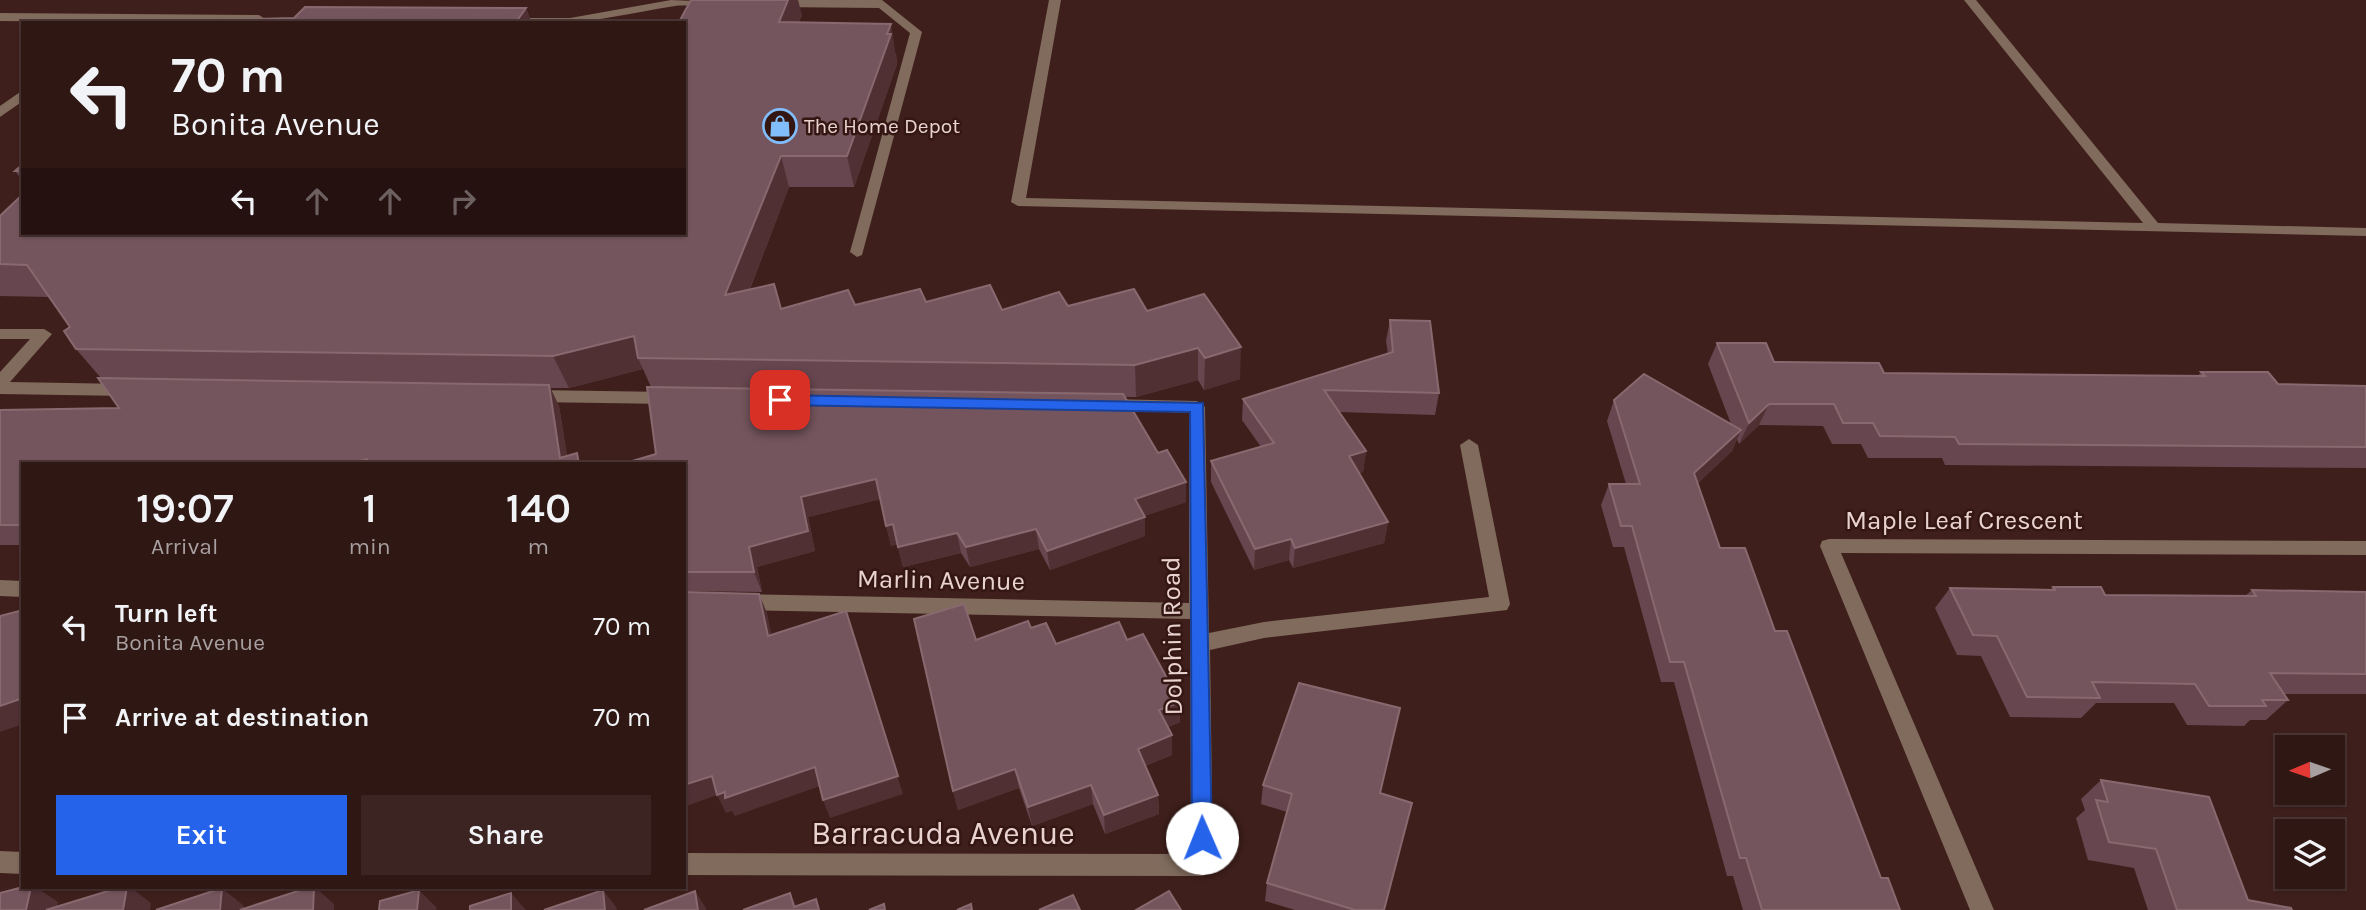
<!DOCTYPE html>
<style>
:root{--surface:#2f1714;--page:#3b2422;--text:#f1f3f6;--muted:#a79fa0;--line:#4a3634;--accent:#2563eb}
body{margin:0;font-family:Karla,sans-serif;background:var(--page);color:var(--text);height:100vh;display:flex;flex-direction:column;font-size:26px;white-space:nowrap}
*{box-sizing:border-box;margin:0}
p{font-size:23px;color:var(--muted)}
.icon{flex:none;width:38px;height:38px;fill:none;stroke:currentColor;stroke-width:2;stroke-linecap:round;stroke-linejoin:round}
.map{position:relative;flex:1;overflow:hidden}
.details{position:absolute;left:21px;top:462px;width:665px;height:427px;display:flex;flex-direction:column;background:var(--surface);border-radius:0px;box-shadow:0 2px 5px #0004,0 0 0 2px var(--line)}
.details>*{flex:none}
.banner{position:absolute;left:21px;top:21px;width:665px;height:214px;border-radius:0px;box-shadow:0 2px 5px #0004,0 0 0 2px var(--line);background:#2f1714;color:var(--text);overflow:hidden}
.needle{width:46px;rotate:268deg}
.fabs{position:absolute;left:2275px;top:735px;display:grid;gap:14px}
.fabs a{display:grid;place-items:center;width:70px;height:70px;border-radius:0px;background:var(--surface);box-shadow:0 2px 5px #0004,0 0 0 2px var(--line);font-size:35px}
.pin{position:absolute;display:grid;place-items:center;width:60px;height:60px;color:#fff;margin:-30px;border-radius:14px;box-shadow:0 4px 10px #0006}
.me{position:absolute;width:77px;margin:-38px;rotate:359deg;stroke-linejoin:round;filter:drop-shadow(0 0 5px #0008)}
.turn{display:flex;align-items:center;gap:24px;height:147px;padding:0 35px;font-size:32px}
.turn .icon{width:91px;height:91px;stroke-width:2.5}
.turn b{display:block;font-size:49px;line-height:60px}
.lanes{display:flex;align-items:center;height:66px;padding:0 35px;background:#0003;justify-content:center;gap:35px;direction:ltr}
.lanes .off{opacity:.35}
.eta{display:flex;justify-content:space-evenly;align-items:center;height:119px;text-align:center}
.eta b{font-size:42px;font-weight:600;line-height:49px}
.action{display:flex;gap:14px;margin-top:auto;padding:14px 35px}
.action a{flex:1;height:80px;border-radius:0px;background:var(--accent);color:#fff;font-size:28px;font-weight:600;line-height:80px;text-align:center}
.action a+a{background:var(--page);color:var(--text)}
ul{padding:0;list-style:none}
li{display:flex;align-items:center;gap:21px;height:91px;padding:0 35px}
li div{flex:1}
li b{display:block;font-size:26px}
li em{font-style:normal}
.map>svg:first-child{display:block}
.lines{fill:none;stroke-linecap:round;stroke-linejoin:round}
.minor{fill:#806b5d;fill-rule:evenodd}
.wall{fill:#67464f}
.shaded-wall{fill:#513034}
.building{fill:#75555d;stroke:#87696f;stroke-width:2}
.route{fill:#2563eb;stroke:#184099;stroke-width:2}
.labels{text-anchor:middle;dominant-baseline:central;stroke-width:5;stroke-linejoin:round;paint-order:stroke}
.far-poi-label{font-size:21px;fill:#e9d3d0;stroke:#341612;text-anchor:start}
.street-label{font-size:26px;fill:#e9d3d0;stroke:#341612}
.near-street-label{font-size:32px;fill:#e9d3d0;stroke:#341612}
</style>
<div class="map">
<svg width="2366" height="910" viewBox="0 0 2366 910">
<rect width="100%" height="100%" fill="#3f1f1b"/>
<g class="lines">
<g class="minor">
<path d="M 671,0 L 718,2 C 708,10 688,4 675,6 C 618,15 559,31 501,22 L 507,18 L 570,18 Z"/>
<path d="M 773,0 L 882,0 L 922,32 L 862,255 L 857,257 L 850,252 L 910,33 L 879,8 L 775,7 L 769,3 Z"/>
<path d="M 1049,0 L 1061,0 L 1026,198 L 2143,223 L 1964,0 L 1976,0 L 2158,223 L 2366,228 L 2366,236 L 1018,206 L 1011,202 Z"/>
<path d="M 0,13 L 259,15 L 265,19 L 259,23 L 0,21 Z"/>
<path d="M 23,90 L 23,101 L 0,117 L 0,106 Z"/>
<path d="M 0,329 L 44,329 L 52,334 L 10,382 L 127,384 L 135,390 L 127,396 L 0,394 L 0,372 L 30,339 L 0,339 Z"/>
<path d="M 533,390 L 669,392 L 677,398 L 669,404 L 533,402 L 525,396 Z"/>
<path d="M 1107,399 L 1197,401 L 1205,407 L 1209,633 L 1264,622 L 1489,597 L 1460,445 L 1469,439 L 1478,445 L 1510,604 L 1507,610 L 1264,638 L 1210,650 L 1213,865 L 1210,873 L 1202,876 L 684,875 L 684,853 L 1191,854 L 1190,619 L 740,610 L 733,608 L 730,602 L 733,596 L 740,594 L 1189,603 L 1189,413 L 1101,409 L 1099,405 L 1101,401 Z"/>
<path d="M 1829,539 L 2366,541 L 2366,555 L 1841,553 L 1994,910 L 1970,910 L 1820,546 L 1822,541 Z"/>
<path d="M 0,580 L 23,581 L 23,597 L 0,596 Z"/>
<path d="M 0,851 L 23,852 L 23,874 L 0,873 Z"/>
</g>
</g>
<g class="wall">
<path d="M 526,8 L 531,22 L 679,22 L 802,15 L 799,22 L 896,54 L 897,64 L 854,187 L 789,187 L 750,289 L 781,309 L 926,302 L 1002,310 L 1068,306 L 1147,311 L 1240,379 L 1204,390 L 1198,380 L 1136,397 L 1124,397 L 1158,453 L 1186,482 L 1186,502 L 1144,516 L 1145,536 L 1050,570 L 1039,549 L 970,567 L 961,553 L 903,567 L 897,544 L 891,546 L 880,499 L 808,517 L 815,551 L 757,567 L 762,592 L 684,591 L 684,464 L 656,454 L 651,387 L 643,369 L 569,388 L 550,388 L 559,406 L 567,456 L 582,464 L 23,464 L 23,545 L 0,545 L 0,410 L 119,408 L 101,378 L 76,349 L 70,327 L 49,297 L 0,296 L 0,216 L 23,233 L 177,23 Z"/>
<path d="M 23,164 L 23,181 L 15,171 Z"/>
<path d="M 1390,320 L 1439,393 L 1435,415 L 1339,412 L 1366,451 L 1363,472 L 1359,473 L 1388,522 L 1384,543 L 1293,568 L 1289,560 L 1254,570 L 1211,482 L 1211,461 L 1261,447 L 1242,420 L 1243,399 L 1388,354 L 1386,341 Z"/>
<path d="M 1717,343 L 1774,362 L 1884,373 L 2198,376 L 2201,372 L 2278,384 L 2366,386 L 2366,468 L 1945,465 L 1942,458 L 1868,458 L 1861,444 L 1832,444 L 1823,426 L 1759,425 L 1739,444 L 1737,439 L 1732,451 L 1698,483 L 1720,548 L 1775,631 L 1881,878 L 1900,910 L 1743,910 L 1733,876 L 1727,876 L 1674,682 L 1661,682 L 1624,547 L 1613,547 L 1601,505 L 1609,484 L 1626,484 L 1607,421 L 1614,400 L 1731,424 L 1708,364 Z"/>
<path d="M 2053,587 L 2105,595 L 2245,596 L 2252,590 L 2366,592 L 2366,694 L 2284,694 L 2288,700 L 2266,720 L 2250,720 L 2244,726 L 2187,725 L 2174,703 L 2096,703 L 2081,718 L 2010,717 L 1981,656 L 1957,655 L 1935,608 L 1950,588 L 2050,590 Z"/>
<path d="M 1031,628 L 1056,644 L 1127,640 L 1180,722 L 1168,727 L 1172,755 L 1145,766 L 1158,795 L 1159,814 L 1105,834 L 1093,804 L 1032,826 L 1019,788 L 958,810 L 953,791 L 976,640 Z"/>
<path d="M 2101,780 L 2248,900 L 2292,910 L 2148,910 L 2134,868 L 2088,860 L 2076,818 L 2085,810 L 2081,799 Z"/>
<path d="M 1263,785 L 1380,793 L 1384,910 L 1295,910 L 1265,901 L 1267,883 L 1287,812 L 1261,804 Z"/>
</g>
<g class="shaded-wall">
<path d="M 788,0 L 798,0 L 802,15 L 786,52 L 779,22 Z"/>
<path d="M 526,8 L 532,23 L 516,22 Z"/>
<path d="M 891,24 L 897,64 L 854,187 L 847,156 Z"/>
<path d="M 781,156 L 789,187 L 735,327 L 725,295 Z"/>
<path d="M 634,336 L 638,358 L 643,369 L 569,388 L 553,356 Z"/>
<path d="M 1241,347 L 1240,379 L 1204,390 L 1205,358 Z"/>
<path d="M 1198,348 L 1198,380 L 1136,397 L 1135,365 Z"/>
<path d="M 549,385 L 559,406 L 568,464 L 560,458 Z"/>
<path d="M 1769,404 L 1759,425 L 1739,444 L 1749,423 Z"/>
<path d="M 1741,430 L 1732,451 L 1685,495 L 1694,473 Z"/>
<path d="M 1366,451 L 1363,472 L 1346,477 L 1349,456 Z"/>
<path d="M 367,459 L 370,464 L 349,464 Z"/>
<path d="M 876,479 L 881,499 L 808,517 L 815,551 L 757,567 L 762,592 L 754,572 L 749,547 L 801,497 Z"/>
<path d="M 1186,482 L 1186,502 L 1135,519 L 1135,499 Z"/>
<path d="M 1145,517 L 1145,536 L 1050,570 L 1047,551 Z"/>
<path d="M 1388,522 L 1384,543 L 1293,568 L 1295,548 Z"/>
<path d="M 893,524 L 898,544 L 891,546 L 886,526 Z"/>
<path d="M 1036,529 L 1039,549 L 970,567 L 966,547 Z"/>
<path d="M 957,533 L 961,553 L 903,567 L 898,547 Z"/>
<path d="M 1291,539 L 1289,560 L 1254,570 L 1255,549 Z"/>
<path d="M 759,594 L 767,613 L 776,656 L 768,636 Z"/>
<path d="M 852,631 L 903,794 L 830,818 L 823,800 Z"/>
<path d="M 23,698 L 23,724 L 0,732 L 0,706 Z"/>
<path d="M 1180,702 L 1180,722 L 1159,730 L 1159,710 Z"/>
<path d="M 1172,735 L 1172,755 L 1139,768 L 1138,749 Z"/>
<path d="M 815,767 L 823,785 L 735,816 L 732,811 L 726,813 L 717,795 L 684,807 L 684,785 L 712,776 Z"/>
<path d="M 1015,769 L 1019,788 L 958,810 L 953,791 Z"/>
<path d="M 1091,785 L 1093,804 L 1032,826 L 1028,807 Z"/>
<path d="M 1158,795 L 1159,814 L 1105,834 L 1104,815 Z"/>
<path d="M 31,887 L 36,887 L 58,902 L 57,910 L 26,910 Z"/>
<path d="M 127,887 L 130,887 L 151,903 L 150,910 L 123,910 Z"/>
<path d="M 314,887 L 315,887 L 334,904 L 334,910 L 313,910 Z"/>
<path d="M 222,888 L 244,906 L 244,910 L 220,910 Z"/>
<path d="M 419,890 L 437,908 L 436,910 L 417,910 Z"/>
<path d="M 603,890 L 616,907 L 617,910 L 605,910 Z"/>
<path d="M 695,891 L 706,908 L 706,910 L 698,910 Z"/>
<path d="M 511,893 L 526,910 L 511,910 Z"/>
<path d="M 790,893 L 799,910 L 794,907 Z"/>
</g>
<g class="building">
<path d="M 691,0 L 788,0 L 779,22 L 891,24 L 887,34 L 891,34 L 847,156 L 781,156 L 725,295 L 774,284 L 781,309 L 848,290 L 855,305 L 920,289 L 926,302 L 990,285 L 1002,310 L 1059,292 L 1068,306 L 1134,289 L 1147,311 L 1204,294 L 1241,347 L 1205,358 L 1198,348 L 1135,365 L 638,358 L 634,336 L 553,356 L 76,349 L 64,331 L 70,327 L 27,265 L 0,264 L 0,216 L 23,194 L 23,233 L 684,233 L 684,23 L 177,23 L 179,21 L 294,18 L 305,7 L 526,8 L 516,22 L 679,22 Z"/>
<path d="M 23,164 L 23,171 L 15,171 Z"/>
<path d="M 1390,320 L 1430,321 L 1439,393 L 1324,390 L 1366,451 L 1349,456 L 1388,522 L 1295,548 L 1291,539 L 1255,549 L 1211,461 L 1274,443 L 1243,399 L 1393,352 Z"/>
<path d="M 1717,343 L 1766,343 L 1774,362 L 1879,363 L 1884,373 L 2205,376 L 2201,372 L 2268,372 L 2278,384 L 2366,386 L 2366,447 L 1959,444 L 1955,437 L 1880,436 L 1873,423 L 1843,423 L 1834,404 L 1769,404 L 1749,423 Z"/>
<path d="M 1644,374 L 1741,430 L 1694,473 L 1720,548 L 1745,548 L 1775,631 L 1787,631 L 1881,878 L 1888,878 L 1900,910 L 1762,910 L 1746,858 L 1740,858 L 1684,662 L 1670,662 L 1632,526 L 1621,526 L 1609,484 L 1640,484 L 1614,400 Z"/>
<path d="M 98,378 L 549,385 L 560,458 L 577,453 L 579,464 L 367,464 L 367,459 L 349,464 L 23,464 L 23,525 L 0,525 L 0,410 L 119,408 Z"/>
<path d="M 647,387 L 1123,394 L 1158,453 L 1167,450 L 1186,482 L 1135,499 L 1145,517 L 1047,551 L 1036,529 L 966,547 L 957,533 L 898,547 L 893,524 L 886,526 L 876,479 L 801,497 L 808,531 L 749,547 L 754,572 L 684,572 L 684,464 L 622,464 L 656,454 Z"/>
<path d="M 2053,587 L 2101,587 L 2105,595 L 2256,596 L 2252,590 L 2366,592 L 2366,674 L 2270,673 L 2288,700 L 2262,700 L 2266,706 L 2209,706 L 2195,684 L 2092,682 L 2100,698 L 2027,697 L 1997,636 L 1973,635 L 1950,588 L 2055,590 Z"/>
<path d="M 684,592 L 759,594 L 768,636 L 846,611 L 898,776 L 823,800 L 815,767 L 725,798 L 725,792 L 717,795 L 712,776 L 684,785 Z"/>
<path d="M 964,604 L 976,640 L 1028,621 L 1031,628 L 1046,623 L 1056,644 L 1119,622 L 1127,640 L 1143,634 L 1180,702 L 1159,710 L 1172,735 L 1138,749 L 1158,795 L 1104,815 L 1091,785 L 1028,807 L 1015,769 L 953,791 L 914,619 Z"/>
<path d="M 23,610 L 23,698 L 0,706 L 0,616 Z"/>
<path d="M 1299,683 L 1400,708 L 1380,793 L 1412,803 L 1384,910 L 1355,910 L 1267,883 L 1292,794 L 1263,785 Z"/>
<path d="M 2101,780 L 2209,797 L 2248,900 L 2291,908 L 2292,910 L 2177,910 L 2156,849 L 2109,842 L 2096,800 L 2108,802 Z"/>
<path d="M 23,887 L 31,887 L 26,910 L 0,910 L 0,893 Z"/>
<path d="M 121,887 L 127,887 L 123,910 L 46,910 Z"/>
<path d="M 310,887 L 314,887 L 313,910 L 240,910 Z"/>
<path d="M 222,888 L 220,910 L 156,910 Z"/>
<path d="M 419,890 L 417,910 L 379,910 L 380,901 Z"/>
<path d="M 603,890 L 605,910 L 544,910 Z"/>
<path d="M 695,891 L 698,910 L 644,910 Z"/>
<path d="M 1169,891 L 1181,910 L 1136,910 Z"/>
<path d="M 511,893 L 511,910 L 470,910 L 470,906 Z"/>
<path d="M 790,893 L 794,907 L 816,899 L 819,910 L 743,910 Z"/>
<path d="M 1073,895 L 1080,910 L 1039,910 Z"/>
<path d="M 884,904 L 885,910 L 869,910 Z"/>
<path d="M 971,904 L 972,910 L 957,910 Z"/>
</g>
<path class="route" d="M 780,395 L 1203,403 L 1212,838 L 1209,844 L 1202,847 L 1195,844 L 1192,838 L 1190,412 L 780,405 L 772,400 Z"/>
<defs>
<g id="shop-ring" transform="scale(1.75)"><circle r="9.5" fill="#341612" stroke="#80bdfa" stroke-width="1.5"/><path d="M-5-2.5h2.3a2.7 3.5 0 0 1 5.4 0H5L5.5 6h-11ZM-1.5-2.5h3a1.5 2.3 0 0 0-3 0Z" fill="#80bdfa"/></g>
</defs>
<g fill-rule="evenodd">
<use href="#shop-ring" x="780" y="126"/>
</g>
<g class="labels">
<g class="far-poi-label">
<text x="804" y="126">The Home Depot</text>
</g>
<g class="street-label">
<text x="1964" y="520">Maple Leaf Crescent</text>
<text transform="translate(941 580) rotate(1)">Marlin Avenue</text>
<text transform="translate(1172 636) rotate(-91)">Dolphin Road</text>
</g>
<g class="near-street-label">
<text x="943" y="833">Barracuda Avenue</text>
</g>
</g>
</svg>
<div class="fabs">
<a><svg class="needle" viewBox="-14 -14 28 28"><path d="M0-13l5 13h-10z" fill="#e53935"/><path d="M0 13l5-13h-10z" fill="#a79fa0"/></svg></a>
<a><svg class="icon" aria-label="layers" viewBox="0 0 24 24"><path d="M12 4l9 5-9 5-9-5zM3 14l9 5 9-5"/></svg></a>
</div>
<div class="pin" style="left:780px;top:400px;background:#d93025"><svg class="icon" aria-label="arrive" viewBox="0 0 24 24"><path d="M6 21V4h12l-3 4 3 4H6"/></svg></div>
<svg class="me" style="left:1202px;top:838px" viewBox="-20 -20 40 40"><circle r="19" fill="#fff"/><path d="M0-13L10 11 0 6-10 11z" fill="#2563eb"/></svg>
<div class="banner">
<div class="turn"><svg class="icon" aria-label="left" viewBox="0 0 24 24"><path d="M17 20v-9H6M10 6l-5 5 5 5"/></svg><div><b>70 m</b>Bonita Avenue</div></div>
<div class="lanes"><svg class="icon" aria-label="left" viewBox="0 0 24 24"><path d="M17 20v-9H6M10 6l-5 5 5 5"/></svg><svg class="icon off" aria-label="ahead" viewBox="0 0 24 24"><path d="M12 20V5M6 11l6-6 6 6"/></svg><svg class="icon off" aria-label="ahead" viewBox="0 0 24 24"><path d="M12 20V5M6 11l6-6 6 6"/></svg><svg class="icon off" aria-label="right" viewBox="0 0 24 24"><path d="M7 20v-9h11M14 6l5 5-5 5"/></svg></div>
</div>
<section class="details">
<div class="eta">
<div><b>19:07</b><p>Arrival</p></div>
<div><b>1</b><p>min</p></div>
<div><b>140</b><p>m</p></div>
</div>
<ul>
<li><svg class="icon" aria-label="left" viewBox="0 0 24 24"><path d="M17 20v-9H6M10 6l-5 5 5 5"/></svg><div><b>Turn left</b><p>Bonita Avenue</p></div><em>70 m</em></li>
<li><svg class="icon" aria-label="arrive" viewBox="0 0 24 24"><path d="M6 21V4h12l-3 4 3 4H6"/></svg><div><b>Arrive at destination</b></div><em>70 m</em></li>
</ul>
<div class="action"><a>Exit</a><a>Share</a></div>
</section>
</div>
